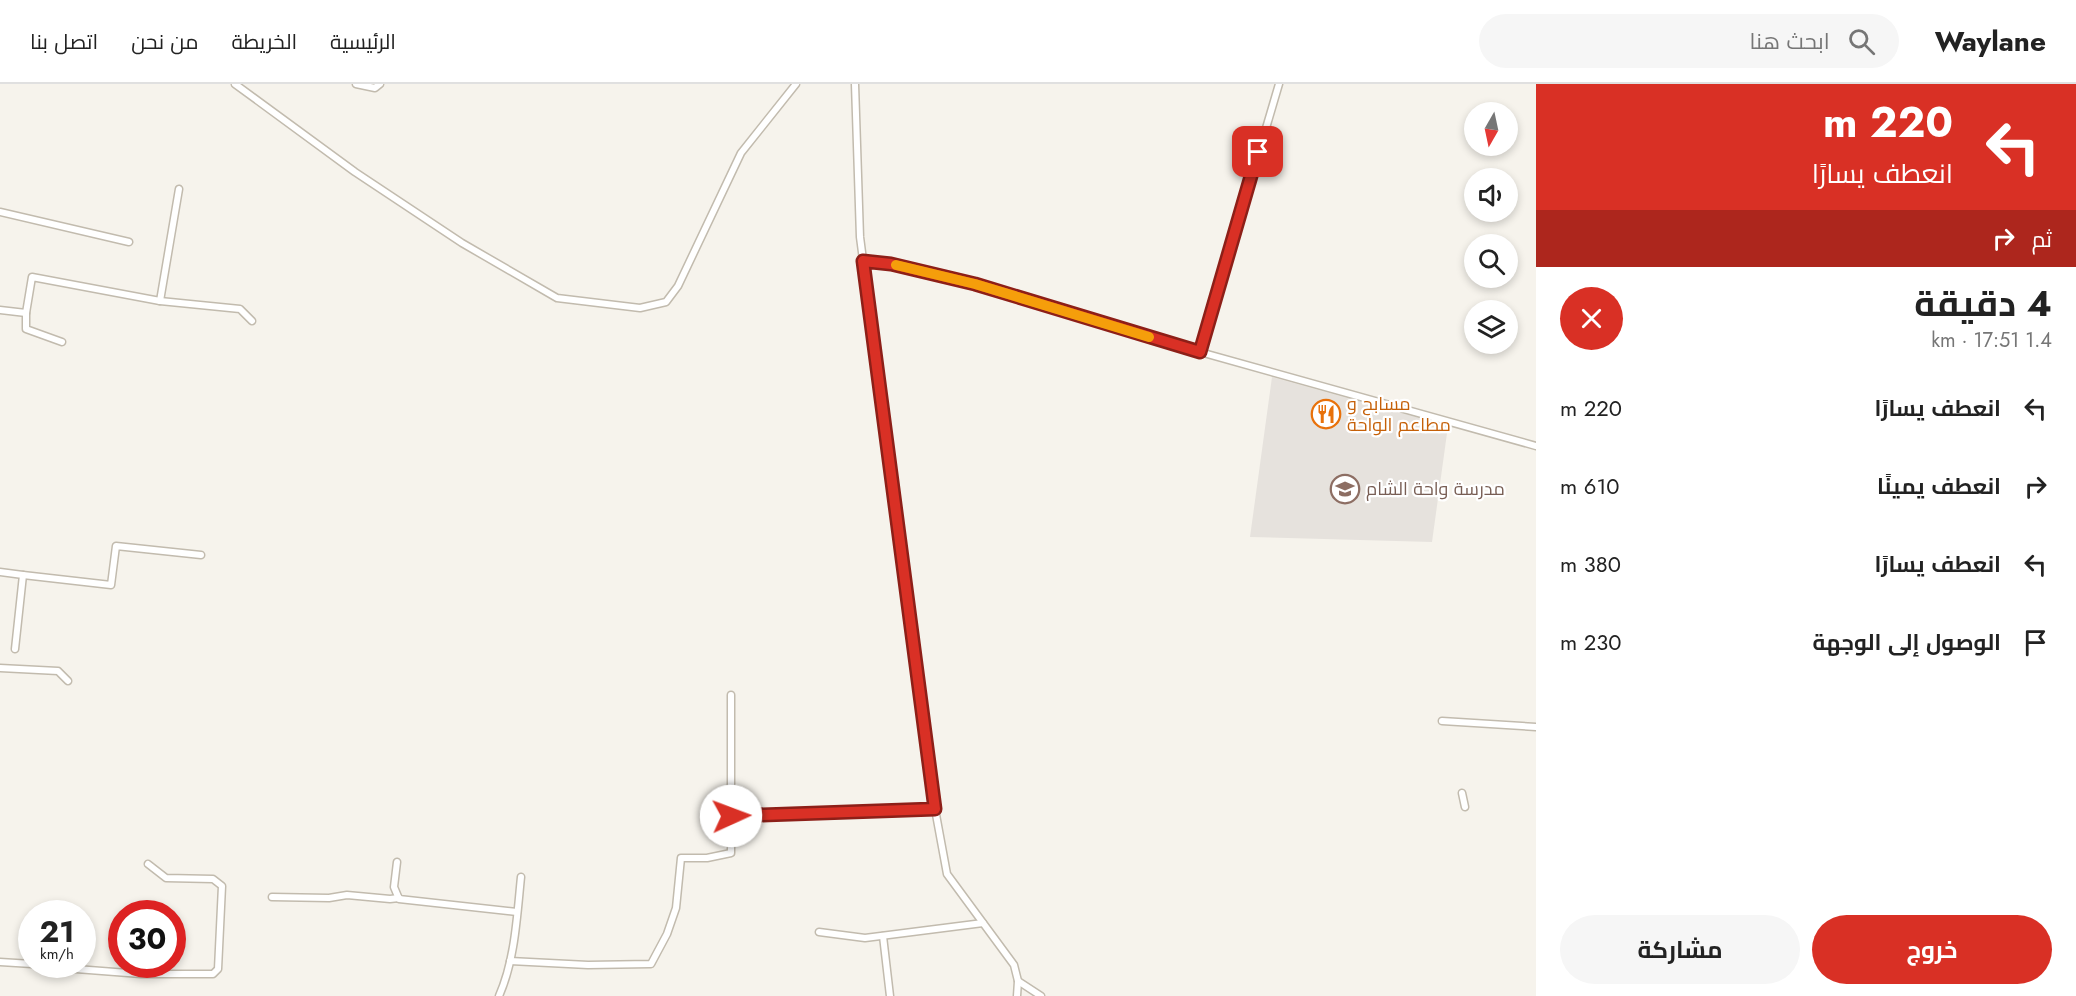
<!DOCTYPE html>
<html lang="ar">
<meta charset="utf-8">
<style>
:root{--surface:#fff;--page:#f6f6f6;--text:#222;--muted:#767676;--line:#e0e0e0;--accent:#d93025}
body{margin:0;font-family:Jost,Cairo,sans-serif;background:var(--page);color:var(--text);direction:rtl;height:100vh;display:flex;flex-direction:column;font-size:22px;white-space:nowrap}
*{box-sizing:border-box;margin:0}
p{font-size:20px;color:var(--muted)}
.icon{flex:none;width:33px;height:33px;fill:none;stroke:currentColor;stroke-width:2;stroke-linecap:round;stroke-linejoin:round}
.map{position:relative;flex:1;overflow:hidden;direction:ltr}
.sheet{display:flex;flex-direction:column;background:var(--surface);width:540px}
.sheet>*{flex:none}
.banner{background:#d93025;color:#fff;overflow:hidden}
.needle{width:39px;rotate:189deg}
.tools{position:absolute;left:1464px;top:18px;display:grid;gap:12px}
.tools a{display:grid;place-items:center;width:54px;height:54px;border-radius:50%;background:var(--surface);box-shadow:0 3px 9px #0003;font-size:30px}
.speed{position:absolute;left:18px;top:816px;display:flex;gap:12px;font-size:30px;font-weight:700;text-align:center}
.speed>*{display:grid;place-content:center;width:78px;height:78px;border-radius:50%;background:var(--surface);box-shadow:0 3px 9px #0003;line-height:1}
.speed small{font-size:15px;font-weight:400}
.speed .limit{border:9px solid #d22;background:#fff;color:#111}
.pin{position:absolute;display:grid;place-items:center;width:51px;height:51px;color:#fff;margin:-26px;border-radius:12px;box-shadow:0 3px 9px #0006}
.me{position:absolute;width:66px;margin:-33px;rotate:88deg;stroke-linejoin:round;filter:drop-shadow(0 0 4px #0008)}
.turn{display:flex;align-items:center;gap:21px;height:126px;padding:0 24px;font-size:27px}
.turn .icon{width:78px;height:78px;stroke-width:2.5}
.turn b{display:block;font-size:42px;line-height:51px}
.then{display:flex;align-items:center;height:57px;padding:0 24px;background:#0003;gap:12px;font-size:22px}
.round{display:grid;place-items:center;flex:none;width:63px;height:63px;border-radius:32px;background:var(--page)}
.summary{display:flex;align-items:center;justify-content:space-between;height:102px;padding:0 24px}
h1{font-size:36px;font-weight:700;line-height:45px}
.action{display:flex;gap:12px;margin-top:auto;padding:12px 24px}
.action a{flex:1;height:69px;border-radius:36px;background:var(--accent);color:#fff;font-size:24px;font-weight:700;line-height:69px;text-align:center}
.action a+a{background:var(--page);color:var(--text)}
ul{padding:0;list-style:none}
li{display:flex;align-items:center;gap:18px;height:78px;padding:0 24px}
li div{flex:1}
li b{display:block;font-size:22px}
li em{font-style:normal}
header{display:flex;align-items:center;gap:36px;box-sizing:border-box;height:84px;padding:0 30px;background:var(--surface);border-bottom:2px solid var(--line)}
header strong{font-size:28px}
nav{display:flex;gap:33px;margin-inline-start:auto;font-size:21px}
.search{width:420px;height:54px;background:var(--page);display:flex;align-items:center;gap:15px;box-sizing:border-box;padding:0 21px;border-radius:33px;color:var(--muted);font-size:22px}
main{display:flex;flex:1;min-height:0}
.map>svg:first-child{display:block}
.industrial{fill:#e6e2dd}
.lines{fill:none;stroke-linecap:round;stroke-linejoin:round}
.minor-casing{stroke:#c2bbae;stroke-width:9}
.minor{stroke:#fff;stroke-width:6}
.route-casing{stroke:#8d1f18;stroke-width:15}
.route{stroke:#d93025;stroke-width:10}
.slow{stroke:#f59e0b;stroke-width:10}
.labels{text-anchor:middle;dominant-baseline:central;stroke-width:4.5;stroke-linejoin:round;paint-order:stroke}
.food-label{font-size:18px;fill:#c56008;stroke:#fff;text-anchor:start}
.education-label{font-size:18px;fill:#785e54;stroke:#fff;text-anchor:start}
</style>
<header>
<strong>Waylane</strong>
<div class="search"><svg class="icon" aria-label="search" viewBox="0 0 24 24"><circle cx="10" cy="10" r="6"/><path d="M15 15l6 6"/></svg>ابحث هنا</div>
<nav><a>الرئيسية</a><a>الخريطة</a><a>من نحن</a><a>اتصل بنا</a></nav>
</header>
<main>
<section class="sheet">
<div class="banner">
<div class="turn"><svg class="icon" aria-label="left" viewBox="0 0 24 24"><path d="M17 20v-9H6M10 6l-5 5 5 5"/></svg><div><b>220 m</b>انعطف يسارًا</div></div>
<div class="then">ثم<svg class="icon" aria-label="right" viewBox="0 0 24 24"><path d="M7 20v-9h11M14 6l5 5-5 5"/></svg></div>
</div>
<div class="summary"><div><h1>4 دقيقة</h1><p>1.4 km · 17:51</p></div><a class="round" style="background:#d93025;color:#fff"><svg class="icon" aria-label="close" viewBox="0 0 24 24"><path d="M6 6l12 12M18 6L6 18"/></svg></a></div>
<ul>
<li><svg class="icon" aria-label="left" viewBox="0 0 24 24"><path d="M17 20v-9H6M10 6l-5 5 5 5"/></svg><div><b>انعطف يسارًا</b></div><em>220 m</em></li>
<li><svg class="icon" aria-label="right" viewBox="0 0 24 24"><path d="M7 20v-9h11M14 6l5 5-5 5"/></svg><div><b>انعطف يمينًا</b></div><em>610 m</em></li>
<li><svg class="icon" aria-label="left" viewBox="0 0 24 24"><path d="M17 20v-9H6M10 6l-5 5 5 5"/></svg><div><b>انعطف يسارًا</b></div><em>380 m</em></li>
<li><svg class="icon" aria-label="arrive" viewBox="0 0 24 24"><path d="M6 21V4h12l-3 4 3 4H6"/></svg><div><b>الوصول إلى الوجهة</b></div><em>230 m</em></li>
</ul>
<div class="action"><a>خروج</a><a>مشاركة</a></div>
</section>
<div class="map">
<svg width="1536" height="912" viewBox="0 0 1536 912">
<rect width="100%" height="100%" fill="#f6f3ec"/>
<path class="industrial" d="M 1272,293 L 1448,342 L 1432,458 L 1250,453 Z"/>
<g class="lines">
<g class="minor-casing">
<g id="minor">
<path d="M 235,0 L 355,88 L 462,159 L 557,214 L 640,224 L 666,218 L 678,202 L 741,69 L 796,0"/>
<path d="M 356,0 L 375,4 L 380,0"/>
<path d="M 855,0 L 860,153 L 935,725 L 947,790 L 1014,881 L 1018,897 L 1041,912"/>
<path d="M 0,128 L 129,158"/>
<path d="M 863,177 L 891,180 L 975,200 L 1200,268 L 1536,362"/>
<path d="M 160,217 L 240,225 L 252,237"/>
<path d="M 0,226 L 26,229 L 32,193 L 160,217 L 179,105"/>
<path d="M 26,229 L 26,245 L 62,258"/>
<path d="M 1200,268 L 1279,0"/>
<path d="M 0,488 L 23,491 L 15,565"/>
<path d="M 23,491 L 111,501 L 116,462 L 201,471"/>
<path d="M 0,584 L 58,587 L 68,597"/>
<path d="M 731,611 L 731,732"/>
<path d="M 1442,637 L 1536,643"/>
<path d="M 1462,709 L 1465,723"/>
<path d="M 397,778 L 394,803 L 399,815 L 517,828"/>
<path d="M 272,813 L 329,814 L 347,811 L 390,815 L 399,814"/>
<path d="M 819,848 L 865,854 L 983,839"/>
<path d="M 883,852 L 890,912"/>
<path d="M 510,877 L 588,881 L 651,880 L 667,850 L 676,824 L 681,774 L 707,774 L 731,769 L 731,732 L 935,725"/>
<path d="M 0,878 L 32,880"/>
<path d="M 53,880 L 76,885 L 141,890 L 213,890 L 218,885 L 222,802 L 213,795 L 166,794 L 148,780"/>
<path d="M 499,912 C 515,876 517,832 521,793"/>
<path d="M 1017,912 L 1018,897"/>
</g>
</g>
<use href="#minor" class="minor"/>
</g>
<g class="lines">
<g class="route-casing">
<path id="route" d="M 731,732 L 935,725 L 863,177 L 891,180 L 975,200 L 1200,268 L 1258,68"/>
</g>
<use href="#route" class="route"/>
<path class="slow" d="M 896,181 L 975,200 L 1149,253"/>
</g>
<defs>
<g id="restaurant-ring" transform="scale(1.5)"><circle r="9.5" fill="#fff" stroke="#e8710a" stroke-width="1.5"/><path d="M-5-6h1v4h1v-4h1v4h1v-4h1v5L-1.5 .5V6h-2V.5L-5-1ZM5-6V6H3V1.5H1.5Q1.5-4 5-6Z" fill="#e8710a"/></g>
<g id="school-ring" transform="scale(1.5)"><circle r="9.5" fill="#fff" stroke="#8d6e63" stroke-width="1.5"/><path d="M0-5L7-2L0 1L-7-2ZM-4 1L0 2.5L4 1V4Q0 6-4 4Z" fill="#8d6e63"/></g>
</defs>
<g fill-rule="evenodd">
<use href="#restaurant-ring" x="1326" y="330"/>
<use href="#school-ring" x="1345" y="405"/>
</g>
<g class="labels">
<g class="food-label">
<text x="1347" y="320">مسابح و<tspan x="1347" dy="21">مطاعم الواحة</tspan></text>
</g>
<g class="education-label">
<text x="1366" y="405">مدرسة واحة الشام</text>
</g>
</g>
</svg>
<div class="tools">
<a><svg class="needle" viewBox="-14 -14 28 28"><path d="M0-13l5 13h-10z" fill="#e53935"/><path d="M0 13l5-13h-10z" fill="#767676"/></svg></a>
<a><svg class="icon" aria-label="sound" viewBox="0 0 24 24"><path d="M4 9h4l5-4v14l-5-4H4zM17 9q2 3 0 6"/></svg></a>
<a><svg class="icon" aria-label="search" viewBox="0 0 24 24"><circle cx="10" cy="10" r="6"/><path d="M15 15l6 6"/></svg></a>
<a><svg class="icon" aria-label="layers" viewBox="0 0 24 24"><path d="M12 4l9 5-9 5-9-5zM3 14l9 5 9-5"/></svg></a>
</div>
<div class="speed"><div>21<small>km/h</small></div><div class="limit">30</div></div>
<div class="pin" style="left:1258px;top:68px;background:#d93025"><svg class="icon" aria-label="arrive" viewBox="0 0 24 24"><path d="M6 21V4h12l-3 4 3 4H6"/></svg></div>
<svg class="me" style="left:731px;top:732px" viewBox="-20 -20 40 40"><circle r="19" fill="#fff"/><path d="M0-13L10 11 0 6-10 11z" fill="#d93025"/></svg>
</div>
</main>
